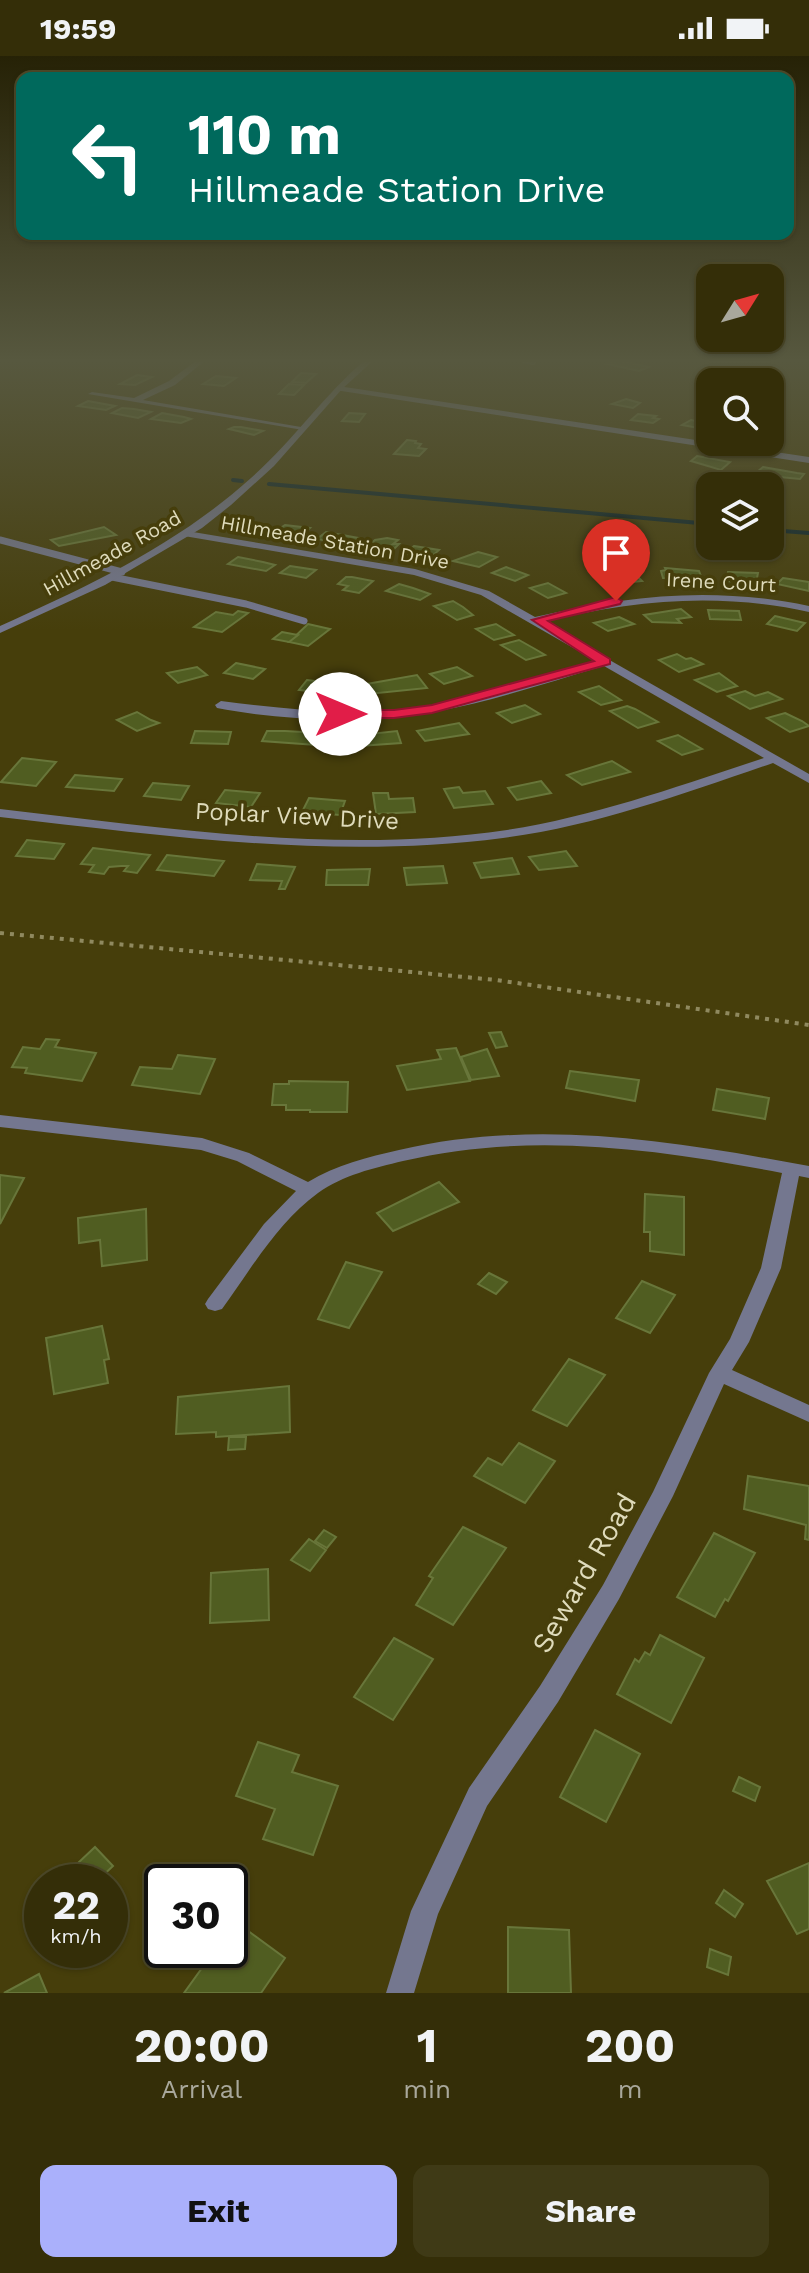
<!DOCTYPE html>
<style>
:root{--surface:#342e08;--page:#3f3a16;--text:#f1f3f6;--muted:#a9a89c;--line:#4e4a29;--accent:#aab0fb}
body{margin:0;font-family:"Work Sans",sans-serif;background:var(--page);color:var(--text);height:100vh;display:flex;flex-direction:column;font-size:30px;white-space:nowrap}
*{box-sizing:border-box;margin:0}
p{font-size:26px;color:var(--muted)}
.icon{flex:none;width:44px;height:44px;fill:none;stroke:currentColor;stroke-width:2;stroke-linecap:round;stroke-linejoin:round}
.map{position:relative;height:1937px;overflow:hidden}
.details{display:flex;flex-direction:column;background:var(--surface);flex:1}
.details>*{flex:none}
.banner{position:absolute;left:16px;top:16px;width:778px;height:168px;border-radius:16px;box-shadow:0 2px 6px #0004,0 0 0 2px var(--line);background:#00695c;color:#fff;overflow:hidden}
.needle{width:52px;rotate:53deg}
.tools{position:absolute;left:696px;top:208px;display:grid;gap:16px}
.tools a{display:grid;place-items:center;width:88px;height:88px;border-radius:16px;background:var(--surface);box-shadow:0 2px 6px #0004,0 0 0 2px var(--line);font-size:40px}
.speed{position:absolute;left:24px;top:1808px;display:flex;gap:16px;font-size:40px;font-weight:700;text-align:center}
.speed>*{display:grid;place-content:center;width:104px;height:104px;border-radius:50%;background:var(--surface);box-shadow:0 2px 6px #0004,0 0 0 2px var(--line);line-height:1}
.speed small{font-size:20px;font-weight:400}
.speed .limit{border:4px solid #111;border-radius:12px;background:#fff;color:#111}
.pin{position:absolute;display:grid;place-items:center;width:68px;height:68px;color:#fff;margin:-82px -34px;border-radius:50% 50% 50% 0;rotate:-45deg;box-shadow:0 0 8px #0007}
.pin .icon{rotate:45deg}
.me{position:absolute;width:88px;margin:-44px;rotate:90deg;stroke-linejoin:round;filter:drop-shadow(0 0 6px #0008)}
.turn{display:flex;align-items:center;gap:28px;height:168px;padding:0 40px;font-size:36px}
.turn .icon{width:104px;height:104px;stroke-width:2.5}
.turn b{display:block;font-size:56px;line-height:68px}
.eta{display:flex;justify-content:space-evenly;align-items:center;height:136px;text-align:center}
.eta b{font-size:48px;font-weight:700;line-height:56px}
.button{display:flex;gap:16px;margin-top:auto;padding:16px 40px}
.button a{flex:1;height:92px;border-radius:16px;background:var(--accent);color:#111;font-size:32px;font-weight:700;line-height:92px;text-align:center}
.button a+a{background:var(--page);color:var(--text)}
.status{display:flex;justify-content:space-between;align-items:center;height:56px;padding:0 40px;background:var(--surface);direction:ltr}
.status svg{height:22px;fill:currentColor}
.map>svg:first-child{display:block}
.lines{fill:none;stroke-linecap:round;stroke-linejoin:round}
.stream{stroke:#0b242b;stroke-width:4}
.building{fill:#505d21;stroke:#68763a;stroke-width:2}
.path{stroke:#8f895f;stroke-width:4;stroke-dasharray:4 6;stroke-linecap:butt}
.service-far1{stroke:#74778f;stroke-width:6}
.service{stroke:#74778f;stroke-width:7}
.minor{fill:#74778f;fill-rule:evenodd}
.tertiary{fill:#74778f;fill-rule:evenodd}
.route{fill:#e11d48;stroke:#92132f;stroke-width:2}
.labels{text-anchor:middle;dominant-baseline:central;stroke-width:7;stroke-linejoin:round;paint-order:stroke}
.far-street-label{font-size:20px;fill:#dfdbbb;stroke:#463e0b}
.street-label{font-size:24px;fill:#dfdbbb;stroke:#463e0b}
.near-street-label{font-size:28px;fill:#dfdbbb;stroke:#463e0b}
</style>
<div class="status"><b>19:59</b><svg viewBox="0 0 49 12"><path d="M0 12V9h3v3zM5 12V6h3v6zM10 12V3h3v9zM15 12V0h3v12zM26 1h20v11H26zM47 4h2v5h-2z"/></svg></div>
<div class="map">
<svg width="809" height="1937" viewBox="0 0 809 1937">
<rect width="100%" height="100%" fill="#463e0b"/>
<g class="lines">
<g class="stream">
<path d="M 233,424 L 242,425"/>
<path d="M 269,428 L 710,468"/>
<path d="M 770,474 L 809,477"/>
</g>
</g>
<g class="building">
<path d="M 617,304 L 649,311 L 639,315 L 607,308 Z"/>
<path d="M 301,317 L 316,318 L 306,327 L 292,326 Z"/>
<path d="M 137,319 L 152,321 L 135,329 L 120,328 Z"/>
<path d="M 216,320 L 236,322 L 224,330 L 203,328 Z"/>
<path d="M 289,328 L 304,329 L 294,339 L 279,338 Z"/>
<path d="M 626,343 L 640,347 L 633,352 L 612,348 Z"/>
<path d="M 88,345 L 115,350 L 106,354 L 78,350 Z"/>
<path d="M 122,352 L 134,353 L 151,356 L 138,362 L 112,357 Z"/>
<path d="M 162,357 L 184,361 L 191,363 L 181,367 L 151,363 Z"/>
<path d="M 349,357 L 365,358 L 359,366 L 342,365 Z"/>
<path d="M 638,358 L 656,360 L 653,362 L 659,363 L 653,367 L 631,364 Z"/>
<path d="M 691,364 L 710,368 L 710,374 L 682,369 Z"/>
<path d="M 234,371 L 241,371 L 263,375 L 254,379 L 229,373 Z"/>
<path d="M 407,384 L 416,385 L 415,387 L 421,388 L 418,392 L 426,393 L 419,400 L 394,398 Z"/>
<path d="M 697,400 L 730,406 L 721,414 L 691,405 Z"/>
<path d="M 763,411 L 797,417 L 804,418 L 800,423 L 769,420 L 772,418 L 757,416 Z"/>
<path d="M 285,469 L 310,472 L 302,479 L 276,475 Z"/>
<path d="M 104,471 L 116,479 L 59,490 L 51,484 Z"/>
<path d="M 326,476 L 359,482 L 349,489 L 317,483 Z"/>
<path d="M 387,482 L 398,484 L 393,488 L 399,488 L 392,495 L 368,490 L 375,484 Z"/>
<path d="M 414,490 L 439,494 L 431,501 L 405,497 Z"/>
<path d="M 478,496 L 497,501 L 479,511 L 453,505 Z"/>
<path d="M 238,501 L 263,506 L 275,509 L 266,515 L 228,508 Z"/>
<path d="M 290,510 L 316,514 L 306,522 L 280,517 Z"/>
<path d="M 506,511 L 528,519 L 515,525 L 492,517 Z"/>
<path d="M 665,512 L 699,515 L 702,523 L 663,522 L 661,515 L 666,514 Z"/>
<path d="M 728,516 L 758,517 L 756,527 L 726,525 Z"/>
<path d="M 634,517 L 642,525 L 613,528 L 606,520 Z"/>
<path d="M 346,521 L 352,521 L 373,525 L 359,537 L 343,534 L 348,530 L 338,528 Z"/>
<path d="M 783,522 L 809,526 L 809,535 L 777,528 Z"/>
<path d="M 548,527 L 566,537 L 548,542 L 530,532 Z"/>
<path d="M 399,528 L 413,532 L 430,538 L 420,544 L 386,535 Z"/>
<path d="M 453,545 L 463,551 L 473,559 L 457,564 L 434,550 Z"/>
<path d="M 681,553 L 691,561 L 677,563 L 681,567 L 652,566 L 644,559 Z"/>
<path d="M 708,554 L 739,555 L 741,564 L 710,563 Z"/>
<path d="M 238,555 L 248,557 L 222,576 L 194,571 L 216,556 L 233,559 Z"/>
<path d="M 775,560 L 805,567 L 797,575 L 767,568 Z"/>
<path d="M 619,561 L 634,568 L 608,575 L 594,567 Z"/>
<path d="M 308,568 L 330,573 L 308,590 L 289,586 Z"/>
<path d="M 496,568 L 514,579 L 494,584 L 476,573 Z"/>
<path d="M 282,576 L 298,579 L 289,586 L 273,583 Z"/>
<path d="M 519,584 L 535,593 L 545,599 L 526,604 L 501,589 Z"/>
<path d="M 677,598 L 686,603 L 691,602 L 703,608 L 679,616 L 659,604 Z"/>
<path d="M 236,607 L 265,613 L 253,623 L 224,617 Z"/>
<path d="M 197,611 L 207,619 L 178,627 L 167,617 Z"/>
<path d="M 457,611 L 472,620 L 444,628 L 430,618 Z"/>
<path d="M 719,617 L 737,630 L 717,636 L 695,624 Z"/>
<path d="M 417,619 L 427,632 L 368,638 L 361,629 Z"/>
<path d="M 307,624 L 339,628 L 332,638 L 299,634 Z"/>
<path d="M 599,630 L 621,644 L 601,649 L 579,636 Z"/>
<path d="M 745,635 L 755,640 L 768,636 L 782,643 L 750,653 L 728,640 Z"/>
<path d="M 525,649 L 540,658 L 512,667 L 497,657 Z"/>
<path d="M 627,650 L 635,653 L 658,666 L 638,672 L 610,655 Z"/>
<path d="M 137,656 L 151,664 L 159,667 L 137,675 L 117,664 Z"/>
<path d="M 785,657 L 802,665 L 809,670 L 790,676 L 767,662 Z"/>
<path d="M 459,667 L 469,678 L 425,685 L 417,675 Z"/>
<path d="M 195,675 L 231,676 L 228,688 L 191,687 Z"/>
<path d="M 267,675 L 285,675 L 320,677 L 316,689 L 262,685 Z"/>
<path d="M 397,675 L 401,687 L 345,691 L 342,681 Z"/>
<path d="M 678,679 L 702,693 L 682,699 L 658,685 Z"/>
<path d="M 22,702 L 56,706 L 36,730 L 1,726 Z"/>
<path d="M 612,705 L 630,716 L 582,729 L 567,719 Z"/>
<path d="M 75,719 L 122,723 L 114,735 L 66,731 Z"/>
<path d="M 541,725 L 551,737 L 517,744 L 508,732 Z"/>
<path d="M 153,727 L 189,730 L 181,744 L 144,740 Z"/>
<path d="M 459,731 L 463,737 L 485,735 L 493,748 L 454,752 L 444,733 Z"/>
<path d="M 225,734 L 260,737 L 251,751 L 216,747 Z"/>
<path d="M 373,737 L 388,737 L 389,743 L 413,742 L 415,756 L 376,758 Z"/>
<path d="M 309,742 L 345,745 L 340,759 L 302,756 Z"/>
<path d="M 27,784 L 64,788 L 54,803 L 16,800 Z"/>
<path d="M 93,792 L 150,799 L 137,817 L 124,815 L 128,810 L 121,810 L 109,811 L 104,818 L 89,816 L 94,809 L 81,808 Z"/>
<path d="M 566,795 L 577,810 L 539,814 L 529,801 Z"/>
<path d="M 167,799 L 224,805 L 214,820 L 157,814 Z"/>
<path d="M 512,802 L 519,818 L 481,822 L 474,807 Z"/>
<path d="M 257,808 L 295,811 L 285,833 L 279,833 L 282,825 L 250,824 Z"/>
<path d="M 443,810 L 447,827 L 407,829 L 404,812 Z"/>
<path d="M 370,813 L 368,829 L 326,829 L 327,814 Z"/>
<path d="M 501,976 L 507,990 L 496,992 L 489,977 Z"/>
<path d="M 46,983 L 59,984 L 55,991 L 96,997 L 82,1025 L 25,1017 L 27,1012 L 12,1011 L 23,991 L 40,993 Z"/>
<path d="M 456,992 L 470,1025 L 407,1034 L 397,1010 L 441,1003 L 437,994 Z"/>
<path d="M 487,993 L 499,1020 L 471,1024 L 461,1001 Z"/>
<path d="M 178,999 L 215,1003 L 200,1038 L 132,1029 L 140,1011 L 172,1013 Z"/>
<path d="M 570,1015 L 639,1024 L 635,1045 L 566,1032 Z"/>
<path d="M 289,1025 L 348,1026 L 347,1056 L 310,1056 L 310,1054 L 286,1054 L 286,1049 L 272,1049 L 274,1028 L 289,1028 Z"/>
<path d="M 717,1033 L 769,1042 L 765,1063 L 713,1054 Z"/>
<path d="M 0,1119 L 24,1122 L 0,1168 Z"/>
<path d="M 439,1126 L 459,1146 L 393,1175 L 377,1157 Z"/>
<path d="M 645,1138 L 684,1141 L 684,1199 L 650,1195 L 650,1176 L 644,1176 Z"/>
<path d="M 146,1153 L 147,1204 L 102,1210 L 100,1184 L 79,1187 L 78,1162 Z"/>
<path d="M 346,1206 L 382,1216 L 349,1272 L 318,1263 Z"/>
<path d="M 489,1217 L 507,1226 L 496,1238 L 478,1228 Z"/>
<path d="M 642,1225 L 675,1239 L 650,1277 L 616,1262 Z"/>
<path d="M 102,1270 L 109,1303 L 104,1304 L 108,1327 L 54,1338 L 46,1282 Z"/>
<path d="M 569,1303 L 605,1319 L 567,1370 L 533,1354 Z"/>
<path d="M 289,1330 L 290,1376 L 216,1381 L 216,1376 L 176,1378 L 178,1341 Z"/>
<path d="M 229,1381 L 246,1381 L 245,1393 L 228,1394 Z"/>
<path d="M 519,1387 L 555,1405 L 525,1447 L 474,1420 L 488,1402 L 502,1409 Z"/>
<path d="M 748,1420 L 809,1430 L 809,1484 L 805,1483 L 806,1469 L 744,1453 Z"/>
<path d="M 463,1471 L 506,1492 L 453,1569 L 416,1549 L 433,1522 L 429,1520 Z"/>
<path d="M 324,1474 L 336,1481 L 327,1492 L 315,1485 Z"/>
<path d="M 714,1477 L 755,1497 L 728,1545 L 725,1543 L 715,1561 L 677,1541 Z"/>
<path d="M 309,1483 L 326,1494 L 310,1515 L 291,1504 Z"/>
<path d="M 268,1513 L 269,1564 L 210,1567 L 211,1517 Z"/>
<path d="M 660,1579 L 704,1602 L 671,1667 L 617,1638 L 635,1603 L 639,1606 L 645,1596 L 650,1599 Z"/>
<path d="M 394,1582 L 433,1603 L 393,1664 L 354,1641 Z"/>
<path d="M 595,1674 L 640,1698 L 606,1766 L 560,1741 Z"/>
<path d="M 258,1686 L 299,1699 L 292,1716 L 338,1730 L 313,1799 L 263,1783 L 275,1753 L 236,1740 Z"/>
<path d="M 739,1721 L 760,1731 L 755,1745 L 733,1735 Z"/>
<path d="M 95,1791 L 113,1810 L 96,1826 L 78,1807 Z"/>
<path d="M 809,1807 L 809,1873 L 797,1878 L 767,1825 Z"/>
<path d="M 724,1834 L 743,1848 L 735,1861 L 716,1847 Z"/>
<path d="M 236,1866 L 285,1902 L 261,1937 L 184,1937 L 215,1894 L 230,1894 L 230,1874 Z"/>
<path d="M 508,1871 L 569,1874 L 571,1937 L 508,1937 Z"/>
<path d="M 710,1893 L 731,1901 L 728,1919 L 707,1911 Z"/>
<path d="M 39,1918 L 47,1937 L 4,1937 Z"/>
</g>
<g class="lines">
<path class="path" d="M 0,877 L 496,924 L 809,969"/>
<path class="service-far1" d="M 523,304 L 533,306"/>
<g class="service">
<path d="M 0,484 L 122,516"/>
<path d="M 112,521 L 246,548 L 304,565"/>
</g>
<g class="minor">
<path d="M 197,304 L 206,304 L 175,329 L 143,344 L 307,372 L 303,374 L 88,338 L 92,336 L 134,342 L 169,325 Z"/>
<path d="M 338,330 L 809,401 L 809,407 L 335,334 Z"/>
<path d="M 187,475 L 415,513 L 489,535 L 535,561 C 630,539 713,530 809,550 L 809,556 C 716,536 635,544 543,566 L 809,718 L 809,727 L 773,707 C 685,737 596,770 503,782 C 335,804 167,780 0,761 L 0,753 C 167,772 340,799 507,774 C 596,760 679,730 764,702 L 604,610 C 549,626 494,645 438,655 C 371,668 283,665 217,652 L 215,649 L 221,645 C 284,653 348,660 411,652 C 474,644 535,623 596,605 L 481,539 L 414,519 L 184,480 L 182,478 Z"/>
<path d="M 0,1059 L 202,1082 L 249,1097 L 308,1126 C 336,1109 368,1101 399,1094 C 536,1062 673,1085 809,1110 L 809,1122 L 799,1120 L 781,1212 L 749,1286 L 732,1314 L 809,1349 L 809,1366 L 724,1328 L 673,1440 L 619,1543 L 558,1646 L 487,1750 L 438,1858 L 414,1937 L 386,1937 L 411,1855 L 469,1732 L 540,1630 L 603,1529 L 653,1436 L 709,1317 L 730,1283 L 761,1212 L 782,1117 C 657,1093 529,1075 403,1105 C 374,1112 343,1119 318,1137 C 278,1166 251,1213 222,1253 L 215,1255 L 208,1253 L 205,1248 L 208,1243 L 264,1168 L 296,1135 L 237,1105 L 201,1094 L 0,1071 Z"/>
</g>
<path class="tertiary" d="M 365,304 L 374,304 L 342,333 L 274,410 L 231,449 L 202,472 L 105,529 L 0,577 L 0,570 C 89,530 178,488 251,422 C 292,386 323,340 365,304 Z"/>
</g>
<linearGradient id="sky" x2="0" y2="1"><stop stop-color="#262206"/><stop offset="0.53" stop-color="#57583f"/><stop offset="1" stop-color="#57583f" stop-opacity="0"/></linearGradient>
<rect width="809" height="575" fill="url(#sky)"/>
<path class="route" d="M 616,541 L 622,545 L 620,548 L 548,565 L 610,603 L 610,608 L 432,657 L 394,662 L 340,662 L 334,658 L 340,654 L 394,654 L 432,649 L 594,605 L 532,564 Z"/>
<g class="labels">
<g class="far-street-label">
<text transform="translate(335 486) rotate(10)">Hillmeade Station Drive</text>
<text transform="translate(112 497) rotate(-29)">Hillmeade Road</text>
<text transform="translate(721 526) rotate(3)">Irene Court</text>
</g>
<g class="street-label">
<text transform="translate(297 760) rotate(3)">Poplar View Drive</text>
</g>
<g class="near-street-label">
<text transform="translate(584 1517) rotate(-60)">Seward Road</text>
</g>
</g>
</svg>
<div class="tools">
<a><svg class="needle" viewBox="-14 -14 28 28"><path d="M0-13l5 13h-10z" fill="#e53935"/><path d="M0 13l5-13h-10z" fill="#a9a89c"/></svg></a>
<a><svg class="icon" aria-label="search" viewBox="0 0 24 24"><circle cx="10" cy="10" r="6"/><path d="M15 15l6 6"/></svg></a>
<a><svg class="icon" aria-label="layers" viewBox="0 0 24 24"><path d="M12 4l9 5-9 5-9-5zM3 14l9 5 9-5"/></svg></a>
</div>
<div class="speed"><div>22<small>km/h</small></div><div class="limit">30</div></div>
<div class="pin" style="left:616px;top:545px;background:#d93025"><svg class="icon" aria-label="arrive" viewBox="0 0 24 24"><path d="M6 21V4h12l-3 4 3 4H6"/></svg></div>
<svg class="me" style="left:340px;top:658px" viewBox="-20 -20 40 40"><circle r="19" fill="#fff"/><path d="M0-13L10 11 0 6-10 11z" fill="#e11d48"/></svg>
<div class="banner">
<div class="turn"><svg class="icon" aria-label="left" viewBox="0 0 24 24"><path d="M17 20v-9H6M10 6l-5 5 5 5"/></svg><div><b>110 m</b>Hillmeade Station Drive</div></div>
</div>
</div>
<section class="details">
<div class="eta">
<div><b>20:00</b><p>Arrival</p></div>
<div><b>1</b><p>min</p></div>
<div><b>200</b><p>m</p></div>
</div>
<div class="button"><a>Exit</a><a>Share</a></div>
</section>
